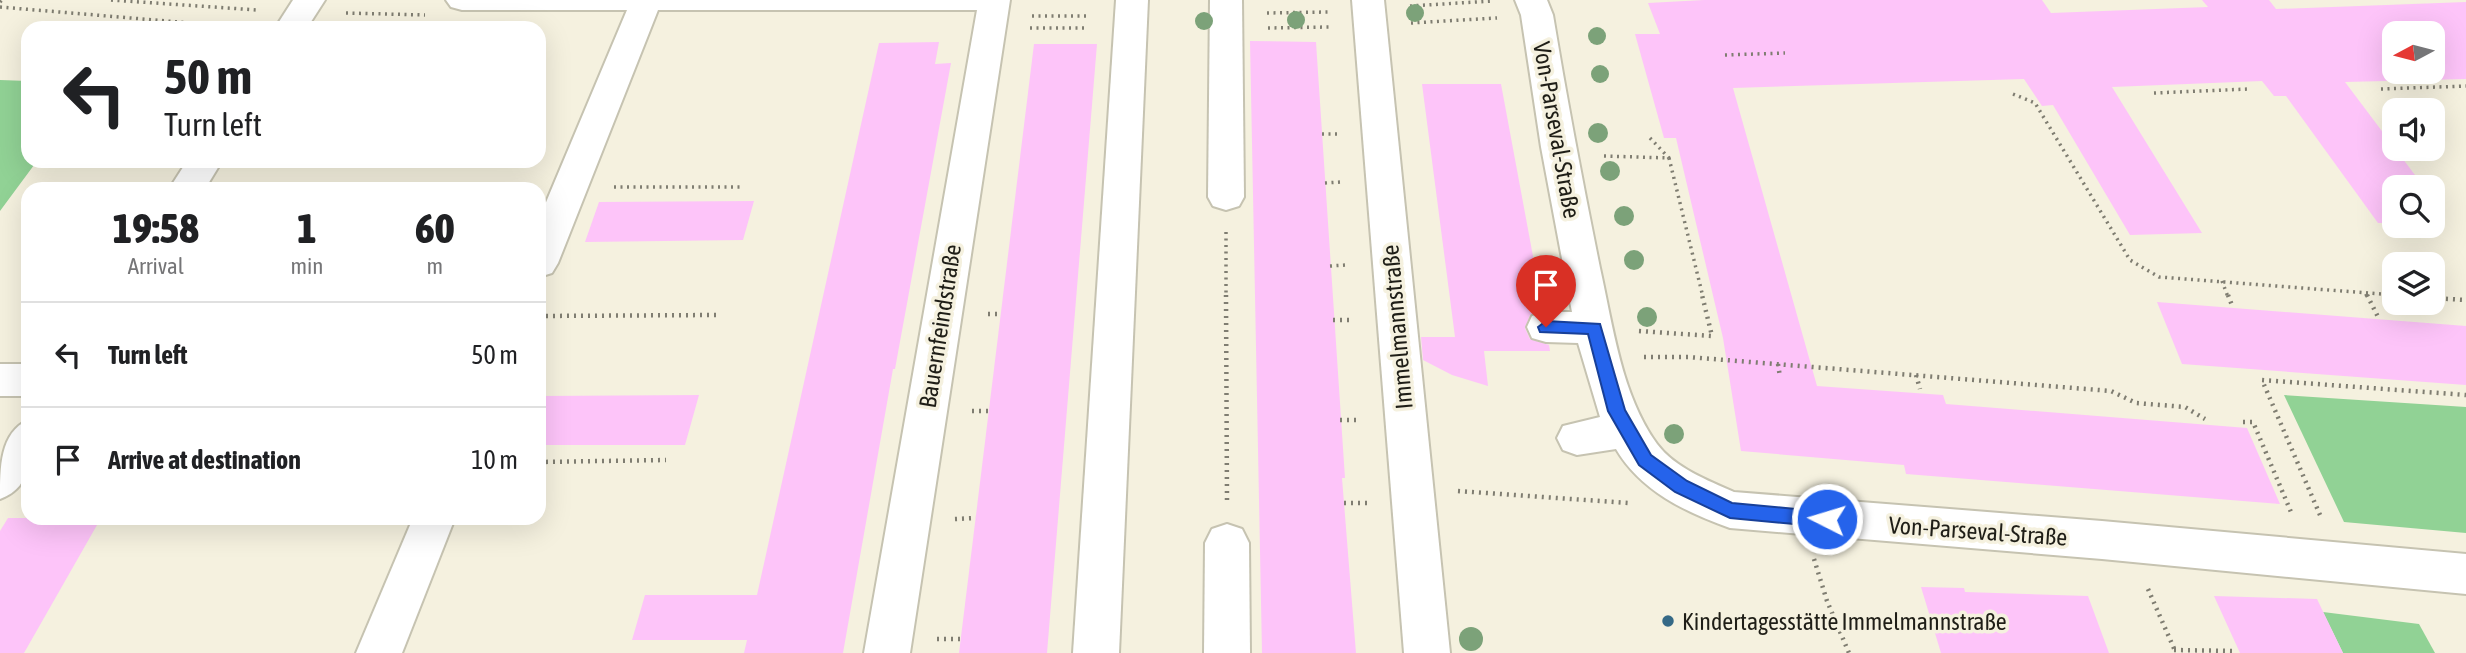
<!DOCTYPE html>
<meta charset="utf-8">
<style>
:root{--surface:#fff;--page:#f2f2f2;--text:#202124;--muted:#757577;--line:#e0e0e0}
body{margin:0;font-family:"Asap Condensed",sans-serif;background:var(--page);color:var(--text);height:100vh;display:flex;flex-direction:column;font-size:26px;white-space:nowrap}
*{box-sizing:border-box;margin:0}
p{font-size:23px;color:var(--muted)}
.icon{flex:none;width:38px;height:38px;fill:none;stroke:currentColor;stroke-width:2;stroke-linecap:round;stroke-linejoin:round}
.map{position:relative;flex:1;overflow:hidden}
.panel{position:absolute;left:21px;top:182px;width:525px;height:343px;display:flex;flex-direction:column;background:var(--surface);border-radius:21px;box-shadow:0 7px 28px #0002}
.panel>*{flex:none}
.top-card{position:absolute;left:21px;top:21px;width:525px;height:147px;border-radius:21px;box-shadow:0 7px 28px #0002;background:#fff;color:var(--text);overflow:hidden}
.needle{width:46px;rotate:263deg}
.tools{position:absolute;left:2382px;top:21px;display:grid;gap:14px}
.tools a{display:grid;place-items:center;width:63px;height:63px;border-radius:14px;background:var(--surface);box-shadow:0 7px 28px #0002;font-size:35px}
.pin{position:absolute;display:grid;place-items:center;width:60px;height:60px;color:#fff;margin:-72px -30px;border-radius:50% 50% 50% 0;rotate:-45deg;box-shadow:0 0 7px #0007}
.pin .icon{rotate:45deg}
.me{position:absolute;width:77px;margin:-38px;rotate:275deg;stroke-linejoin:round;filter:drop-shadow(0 0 5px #0008)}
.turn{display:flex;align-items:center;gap:24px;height:147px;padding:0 28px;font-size:32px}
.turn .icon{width:91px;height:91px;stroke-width:2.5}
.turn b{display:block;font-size:49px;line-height:60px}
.eta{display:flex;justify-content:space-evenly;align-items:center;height:119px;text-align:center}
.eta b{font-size:42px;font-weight:800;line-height:49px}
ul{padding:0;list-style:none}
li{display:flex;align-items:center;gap:21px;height:105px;padding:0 28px;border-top:2px solid var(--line)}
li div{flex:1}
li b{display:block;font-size:26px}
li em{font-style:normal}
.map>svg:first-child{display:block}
.green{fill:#91d295}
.building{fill:#fdc4f9;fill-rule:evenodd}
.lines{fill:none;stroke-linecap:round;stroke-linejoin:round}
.minor-casing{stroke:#c6c3b1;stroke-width:4}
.path-far1{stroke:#7f7d71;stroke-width:3.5;stroke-dasharray:2 4.5;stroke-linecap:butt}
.path{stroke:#7f7d71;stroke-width:4.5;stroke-dasharray:2 5;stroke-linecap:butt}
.minor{fill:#fff;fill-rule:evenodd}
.tree{fill:#7ca279}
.route{fill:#2563eb;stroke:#184099;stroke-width:2}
.poi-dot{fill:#356986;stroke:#f5f1df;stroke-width:2.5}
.labels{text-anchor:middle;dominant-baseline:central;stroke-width:7;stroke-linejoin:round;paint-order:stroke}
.street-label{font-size:24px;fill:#1f1e17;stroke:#f5f1df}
.poi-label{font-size:24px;fill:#1f1e17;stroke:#f5f1df;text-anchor:start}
</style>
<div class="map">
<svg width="2466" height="653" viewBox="0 0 2466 653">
<rect width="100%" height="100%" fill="#f5f1df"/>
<g class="green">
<path d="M 0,80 L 28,81 L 28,161 L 37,161 L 0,211 Z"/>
<path d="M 2284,395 L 2466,407 L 2466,533 L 2344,522 Z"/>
<path d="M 2323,612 L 2419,624 L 2435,653 L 2343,653 Z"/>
</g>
<g class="building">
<path d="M 1704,0 L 2042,0 L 2051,13 L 2208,7 L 2202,0 L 2269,0 L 2276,9 L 2466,2 L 2466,79 L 2345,82 L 2424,187 L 2394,187 L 2394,223 L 2378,223 L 2286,96 L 2274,96 L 2262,81 L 2112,87 L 2202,233 L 2130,235 L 2053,105 L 2042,106 L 2024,79 L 1733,88 L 1817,386 L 1943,395 L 1946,404 L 2247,428 L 2280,504 L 1906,474 L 1904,465 L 1741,451 L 1723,338 L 1676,138 L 1664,138 L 1635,34 L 1660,34 L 1648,3 ZM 2394,33 L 2432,33 L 2432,72 L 2394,72 Z"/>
<path d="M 1250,41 L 1316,42 L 1345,478 L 1342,478 L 1356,653 L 1262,653 Z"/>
<path d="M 939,42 L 935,64 L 951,63 L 895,369 L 893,369 L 843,653 L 744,653 L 747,640 L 632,640 L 645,595 L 757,595 L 879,43 Z"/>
<path d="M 1034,44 L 1097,44 L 1047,653 L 959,653 Z"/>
<path d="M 1422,84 L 1501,84 L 1543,310 L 1530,315 L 1525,328 L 1530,339 L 1549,345 L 1550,351 L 1484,351 L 1488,386 L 1452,375 L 1423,360 L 1421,337 L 1455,337 Z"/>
<path d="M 754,201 L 743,240 L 585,242 L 599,202 Z"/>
<path d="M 2157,302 L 2466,326 L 2466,385 L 2182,364 Z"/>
<path d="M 699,395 L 685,445 L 539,445 L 539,396 Z"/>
<path d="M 8,518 L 101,518 L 24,653 L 0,653 L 0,531 Z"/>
<path d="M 1921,587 L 1964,588 L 1965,592 L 2088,596 L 2109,653 L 1941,653 Z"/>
<path d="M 2214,596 L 2317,599 L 2343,653 L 2240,653 Z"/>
</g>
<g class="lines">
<g class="minor-casing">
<g id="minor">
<path d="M 293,0 L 325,0 L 307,28 L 275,28 Z"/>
<path d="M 446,0 L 1010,0 L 910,653 L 864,653 L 977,10 L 658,10 L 558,263 L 552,273 L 539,277 L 539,219 L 627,10 L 462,10 L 451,7 Z"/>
<path d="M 1116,0 L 1148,0 L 1119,653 L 1073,653 Z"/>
<path d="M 1210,0 L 1242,0 L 1244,197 L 1239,206 L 1226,210 L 1213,206 L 1208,197 Z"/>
<path d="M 1352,0 L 1384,0 L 1450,653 L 1404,653 Z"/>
<path d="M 1515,0 L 1547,0 L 1553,15 C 1567,100 1583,184 1600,268 C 1613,326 1621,394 1657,444 C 1675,468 1707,480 1734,492 L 2102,521 L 2466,554 L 2466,594 L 2102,559 L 1730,528 C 1685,512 1641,491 1616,449 L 1577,455 L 1563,450 L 1557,438 L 1563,426 L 1600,417 L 1578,343 L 1546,342 L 1532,338 L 1527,327 L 1532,316 L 1546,312 L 1572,312 L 1541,147 L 1521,15 Z"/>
<path d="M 187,161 L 222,161 L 205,189 L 169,189 Z"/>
<rect x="0" y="364" width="28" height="32"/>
<path d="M 28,420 C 28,452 36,486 0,499 C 0,467 0,433 28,420 Z"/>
<path d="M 413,518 L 455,518 L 402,653 L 356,653 Z"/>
<path d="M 1227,524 L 1242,529 L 1249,543 L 1250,653 L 1204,653 L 1205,543 L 1212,529 Z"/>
</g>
</g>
<g class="path-far1">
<path d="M 111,0 L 257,10"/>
<path d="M 0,2 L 2,0"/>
<path d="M 1410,6 L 1492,1"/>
<path d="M 0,7 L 250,28"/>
<path d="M 346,13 L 425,15"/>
<path d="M 1267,13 L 1328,12"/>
<path d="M 1032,16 L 1090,16"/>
<path d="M 1411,23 L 1497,18"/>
<path d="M 1030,28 L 1088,28"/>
<path d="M 1268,28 L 1329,27"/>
<path d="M 1725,55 L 1785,53"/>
<path d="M 2381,89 L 2466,86"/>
<path d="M 2154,93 L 2248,89"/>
<path d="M 2013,94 L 2035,103 L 2130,260 L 2159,277 L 2394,295"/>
<path d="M 1322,134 L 1338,134"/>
<path d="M 1650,138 L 1669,158"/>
<path d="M 1604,156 L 1669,158 L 1703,297"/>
<path d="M 1325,183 L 1341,182"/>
<path d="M 614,187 L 742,187"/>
<path d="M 438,189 L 524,188"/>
<path d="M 1226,232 L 1226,297"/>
<path d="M 1330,266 L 1347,265"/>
<path d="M 2222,281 L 2228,297"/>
<path d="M 2366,294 L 2367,297"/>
</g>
<g class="path">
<path d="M 1226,295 L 1227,500"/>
<path d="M 2228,295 L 2233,308"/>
<path d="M 2367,295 L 2379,319"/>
<path d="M 2432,298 L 2466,300"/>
<path d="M 988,314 L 1001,314"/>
<path d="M 539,316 L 717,315"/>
<path d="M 1333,320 L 1353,320"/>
<path d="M 1639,331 L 1712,336 L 1702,295"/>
<path d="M 1644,357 L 1688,357 L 2111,391 L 2136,403 L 2185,407 L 2205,419"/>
<path d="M 1778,364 L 1780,377"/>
<path d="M 1916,375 L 1920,389"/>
<path d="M 972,411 L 988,411"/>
<path d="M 1340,420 L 1360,420"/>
<path d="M 2243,422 L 2253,422 L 2291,512"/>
<path d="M 539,462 L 666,460"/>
<path d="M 1458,491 L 1628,503"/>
<path d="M 1344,503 L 1368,503"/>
<path d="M 2320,515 L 2262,380 L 2466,395"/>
<path d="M 955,519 L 976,518"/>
<path d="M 1814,559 L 1827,601 L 1849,653"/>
<path d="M 2148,589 L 2176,653"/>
<path d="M 937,639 L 960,639"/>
<path d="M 2174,650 L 2234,651"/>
</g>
<use href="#minor" class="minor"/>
</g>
<g class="tree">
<circle cx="1415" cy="13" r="9"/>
<circle cx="1296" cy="20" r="9"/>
<circle cx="1204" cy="21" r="9"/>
<circle cx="1597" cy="36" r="9"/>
<circle cx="1600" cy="74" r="9"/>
<circle cx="1598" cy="133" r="10"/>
<circle cx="1610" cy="171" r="10"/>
<circle cx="1624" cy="216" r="10"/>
<circle cx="1634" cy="260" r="10"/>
<circle cx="1647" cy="317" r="10"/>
<circle cx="1674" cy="434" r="10"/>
<circle cx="1471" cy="639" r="12"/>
</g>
<path class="route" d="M 1546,321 L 1600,324 L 1625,410 L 1651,455 L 1687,481 L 1732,503 L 1827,512 L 1833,514 L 1836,519 L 1833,525 L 1827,527 L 1730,518 L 1675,492 L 1639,465 L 1608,411 L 1588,334 L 1540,332 L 1538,327 Z"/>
<circle class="poi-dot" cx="1668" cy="621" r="7"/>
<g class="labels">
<g class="street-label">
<text transform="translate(1557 130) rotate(80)">Von-Parseval-Straße</text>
<text transform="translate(940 326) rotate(-81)">Bauernfeindstraße</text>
<text transform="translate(1397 327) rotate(-95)">Immelmannstraße</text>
<text transform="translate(1978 531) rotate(4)">Von-Parseval-Straße</text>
</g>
<g class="poi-label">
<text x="1682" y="621">Kindertagesstätte Immelmannstraße</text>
</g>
</g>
</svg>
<div class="tools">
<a><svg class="needle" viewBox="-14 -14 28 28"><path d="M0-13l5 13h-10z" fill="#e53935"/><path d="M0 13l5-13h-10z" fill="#757577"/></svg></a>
<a><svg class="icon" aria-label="sound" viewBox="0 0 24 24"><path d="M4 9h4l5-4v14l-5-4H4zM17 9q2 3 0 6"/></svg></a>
<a><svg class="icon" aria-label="search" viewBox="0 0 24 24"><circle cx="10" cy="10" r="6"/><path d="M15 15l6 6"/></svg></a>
<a><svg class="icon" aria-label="layers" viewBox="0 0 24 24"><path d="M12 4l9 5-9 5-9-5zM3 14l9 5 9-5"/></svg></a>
</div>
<div class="pin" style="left:1546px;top:327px;background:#d93025"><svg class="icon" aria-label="arrive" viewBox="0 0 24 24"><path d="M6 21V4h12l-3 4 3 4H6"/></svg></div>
<svg class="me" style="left:1827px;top:519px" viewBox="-20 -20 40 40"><circle r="17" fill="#2563eb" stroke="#fff" stroke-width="3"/><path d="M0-11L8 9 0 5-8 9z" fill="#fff"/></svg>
<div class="top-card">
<div class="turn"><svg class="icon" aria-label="left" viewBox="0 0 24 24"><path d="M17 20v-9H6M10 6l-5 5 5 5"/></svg><div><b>50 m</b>Turn left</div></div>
</div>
<section class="panel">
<div class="eta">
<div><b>19:58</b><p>Arrival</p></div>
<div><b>1</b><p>min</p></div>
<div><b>60</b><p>m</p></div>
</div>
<ul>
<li><svg class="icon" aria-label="left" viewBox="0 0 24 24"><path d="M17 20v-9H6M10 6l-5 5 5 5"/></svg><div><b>Turn left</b></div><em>50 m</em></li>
<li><svg class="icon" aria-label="arrive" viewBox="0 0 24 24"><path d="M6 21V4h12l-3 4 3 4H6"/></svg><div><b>Arrive at destination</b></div><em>10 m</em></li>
</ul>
</section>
</div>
